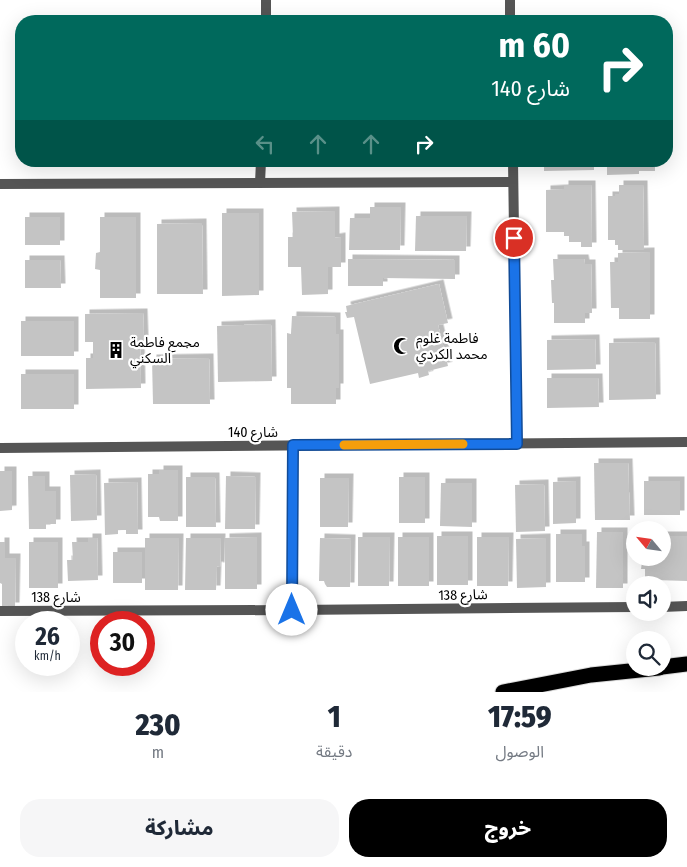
<!DOCTYPE html>
<html lang="ar">
<meta charset="utf-8">
<style>
:root{--surface:#fff;--page:#f6f6f7;--text:#1f2937;--muted:#747a83;--accent:#000}
body{margin:0;font-family:"Fira Sans Condensed","Noto Sans Arabic",sans-serif;background:var(--page);color:var(--text);direction:rtl;height:100vh;display:flex;flex-direction:column;font-size:19px;white-space:nowrap}
*{box-sizing:border-box;margin:0}
p{font-size:16px;color:var(--muted)}
.icon{flex:none;width:28px;height:28px;fill:none;stroke:currentColor;stroke-width:2;stroke-linecap:round;stroke-linejoin:round}
.map{position:relative;height:692px;overflow:hidden;direction:ltr}
.side{display:flex;flex-direction:column;background:var(--surface);flex:1}
.side>*{flex:none}
.guide{position:absolute;left:15px;top:15px;width:658px;height:152px;border-radius:20px;box-shadow:0 5px 20px #0002;direction:rtl;background:#00695c;color:#fff;overflow:hidden}
.needle{width:32px;rotate:299deg}
.controls{position:absolute;left:626px;top:521px;display:grid;gap:10px}
.controls a{display:grid;place-items:center;width:45px;height:45px;border-radius:50%;background:var(--surface);box-shadow:0 5px 20px #0002;font-size:25px}
.speed{position:absolute;left:15px;top:611px;display:flex;gap:10px;font-size:25px;font-weight:700;text-align:center}
.speed>*{display:grid;place-content:center;width:65px;height:65px;border-radius:50%;background:var(--surface);box-shadow:0 5px 20px #0002;line-height:1}
.speed small{font-size:12px;font-weight:400}
.speed .limit{border:8px solid #d22;background:#fff;color:#111}
.pin{position:absolute;display:grid;place-items:center;width:42px;height:42px;color:#fff;margin:-21px;border:2px solid #fff;border-radius:50%;box-shadow:0 1px 5px #0007}
.me{position:absolute;width:55px;margin:-28px;rotate:0deg;stroke-linejoin:round;filter:drop-shadow(0 0 4px #0008)}
.turn{display:flex;align-items:center;gap:18px;height:105px;padding:0 20px;font-size:22px}
.turn .icon{width:65px;height:65px;stroke-width:2.5}
.turn b{display:block;font-size:35px;line-height:42px}
.lanes{display:flex;align-items:center;height:48px;padding:0 20px;background:#0003;justify-content:center;gap:25px;direction:ltr}
.lanes .off{opacity:.35}
.eta{display:flex;justify-content:space-evenly;align-items:center;height:85px;text-align:center}
.eta b{font-size:30px;font-weight:800;line-height:35px}
.primary-button{display:flex;gap:10px;margin-top:auto;padding:10px 20px}
.primary-button a{flex:1;height:58px;border-radius:20px;background:var(--accent);color:#fff;font-size:20px;font-weight:800;line-height:58px;text-align:center}
.primary-button a+a{background:var(--page);color:var(--text)}
.map>svg:first-child{display:block}
.building{fill:#c4c4c4;filter:url(#shadow)}
.lines{fill:none;stroke-linecap:round;stroke-linejoin:round}
.highway-casing{stroke:#dbdbdb;stroke-width:17}
.street{stroke:#555;stroke-width:10}
.highway{stroke:#000;stroke-width:15}
.route-casing{stroke:#114b97;stroke-width:12}
.route{stroke:#1a73e8;stroke-width:9}
.slow{stroke:#f59e0b;stroke-width:9}
.labels{text-anchor:middle;dominant-baseline:central;stroke-width:4.5;stroke-linejoin:round;paint-order:stroke}
.poi-label{font-size:14px;fill:#000;stroke:#fff;text-anchor:start}
.street-label{font-size:14px;fill:#000;stroke:#fff}
</style>
<div class="map">
<svg width="687" height="692" viewBox="0 0 687 692">
<defs>
<filter id="shadow"><feDropShadow dx="4.5" dy="-4.5" stdDeviation="0" flood-color="#0004"/></filter>
</defs>
<rect width="100%" height="100%" fill="#fff"/>
<g class="building">
<path d="M 547,161 L 594,161 L 594,170 L 544,171 L 544,162 Z"/>
<path d="M 607,161 L 655,161 L 655,171 L 639,171 L 639,174 L 607,175 Z"/>
<path d="M 564,185 L 591,185 L 592,247 L 581,247 L 581,242 L 569,242 L 569,236 L 564,236 L 564,232 L 546,232 L 546,190 L 564,189 Z"/>
<path d="M 619,185 L 643,185 L 644,250 L 618,250 L 618,245 L 615,245 L 615,240 L 608,240 L 608,196 L 615,196 L 615,194 L 619,194 Z"/>
<path d="M 370,207 L 401,207 L 400,250 L 349,250 L 350,218 L 370,218 Z"/>
<path d="M 335,211 L 335,238 L 341,237 L 341,267 L 328,267 L 328,294 L 302,295 L 301,267 L 288,267 L 288,237 L 293,237 L 292,212 Z"/>
<path d="M 222,213 L 259,213 L 259,295 L 222,296 Z"/>
<path d="M 416,216 L 467,216 L 466,251 L 415,251 Z"/>
<rect x="25" y="217" width="35" height="28"/>
<path d="M 100,217 L 136,217 L 136,298 L 100,298 L 100,270 L 95,269 L 96,253 L 100,252 Z"/>
<path d="M 202,223 L 203,294 L 157,294 L 157,224 Z"/>
<path d="M 650,252 L 650,319 L 619,319 L 619,308 L 611,308 L 610,262 L 618,262 L 618,253 Z"/>
<path d="M 348,259 L 455,260 L 455,279 L 383,278 L 383,286 L 348,286 Z"/>
<path d="M 553,259 L 584,259 L 585,264 L 591,264 L 592,313 L 585,313 L 585,323 L 554,323 L 554,303 L 552,303 L 551,280 L 554,280 Z"/>
<path d="M 25,260 L 60,260 L 61,288 L 25,288 Z"/>
<path d="M 439,284 L 448,323 L 438,325 L 448,366 L 428,371 L 429,375 L 419,378 L 418,373 L 370,384 L 354,317 L 347,318 L 345,312 L 347,312 L 346,306 Z"/>
<path d="M 143,313 L 144,341 L 140,341 L 141,388 L 86,389 L 86,358 L 93,358 L 93,342 L 85,342 L 85,314 Z"/>
<path d="M 292,316 L 336,317 L 336,334 L 339,334 L 339,388 L 336,388 L 336,404 L 291,404 L 291,388 L 287,388 L 287,333 L 291,334 Z"/>
<rect x="21" y="321" width="53" height="35"/>
<path d="M 271,324 L 272,381 L 218,382 L 217,326 Z"/>
<path d="M 595,339 L 596,369 L 547,370 L 547,340 Z"/>
<path d="M 655,342 L 656,399 L 609,400 L 609,343 Z"/>
<path d="M 209,358 L 210,404 L 153,404 L 152,359 Z"/>
<rect x="21" y="374" width="53" height="35"/>
<path d="M 547,378 L 598,378 L 599,407 L 547,408 Z"/>
<path d="M 594,463 L 628,463 L 630,520 L 595,520 Z"/>
<path d="M 159,470 L 178,470 L 178,521 L 160,521 L 159,517 L 148,517 L 148,474 L 159,474 Z"/>
<path d="M 0,471 L 12,471 L 12,510 L 0,511 Z"/>
<path d="M 96,474 L 97,520 L 71,521 L 70,475 Z"/>
<path d="M 28,476 L 45,476 L 45,491 L 56,491 L 56,524 L 46,524 L 46,529 L 29,529 Z"/>
<path d="M 226,476 L 256,477 L 255,529 L 225,529 Z"/>
<path d="M 186,477 L 215,477 L 216,527 L 186,527 Z"/>
<rect x="399" y="477" width="26" height="46"/>
<path d="M 320,478 L 349,478 L 348,527 L 320,527 Z"/>
<path d="M 576,481 L 576,523 L 553,524 L 553,482 Z"/>
<rect x="644" y="481" width="36" height="34"/>
<path d="M 137,482 L 138,534 L 126,534 L 126,530 L 118,530 L 118,534 L 105,535 L 104,483 Z"/>
<path d="M 441,483 L 472,483 L 472,527 L 440,526 Z"/>
<path d="M 544,484 L 545,531 L 516,532 L 515,485 Z"/>
<path d="M 597,532 L 623,532 L 623,588 L 596,588 Z"/>
<path d="M 556,534 L 582,534 L 582,546 L 585,546 L 585,582 L 556,582 Z"/>
<rect x="437" y="536" width="31" height="49"/>
<path d="M 662,536 L 687,536 L 687,581 L 654,580 L 654,583 L 645,583 L 645,569 L 641,569 L 642,562 L 639,562 L 639,558 L 662,558 Z"/>
<path d="M 257,537 L 257,589 L 225,589 L 225,538 Z"/>
<path d="M 358,537 L 390,537 L 389,586 L 358,586 Z"/>
<rect x="398" y="537" width="31" height="49"/>
<path d="M 477,537 L 509,537 L 508,586 L 477,586 Z"/>
<path d="M 88,538 L 97,538 L 98,580 L 68,581 L 67,560 L 73,560 L 72,542 L 88,542 Z"/>
<path d="M 145,538 L 179,538 L 178,590 L 145,590 Z"/>
<path d="M 186,538 L 221,538 L 220,567 L 217,566 L 216,590 L 185,590 Z"/>
<path d="M 320,538 L 351,539 L 350,587 L 327,587 L 325,584 L 324,581 L 319,581 Z"/>
<path d="M 546,538 L 546,587 L 517,588 L 516,539 Z"/>
<path d="M 0,542 L 5,542 L 5,558 L 16,558 L 15,607 L 2,607 L 2,584 L 0,583 Z"/>
<rect x="29" y="542" width="29" height="46"/>
<rect x="113" y="552" width="29" height="31"/>
</g>
<g class="lines">
<g class="highway-casing">
<g id="highway">
<path d="M 662,667 L 687,664"/>
<path d="M 503,692 L 591,675 L 659,668"/>
</g>
</g>
<g class="street">
<path d="M 510,0 L 510,21"/>
<path d="M 266,21 L 266,0"/>
<path d="M 513,161 L 517,443"/>
<path d="M 260,183 L 261,161"/>
<path d="M 0,184 L 513,182"/>
<path d="M 0,448 L 687,442"/>
<path d="M 662,607 L 687,606"/>
<path d="M 292,610 L 293,445"/>
<path d="M 0,611 L 292,610 L 635,607"/>
</g>
<use href="#highway" class="highway"/>
</g>
<g class="lines">
<g class="route-casing">
<path id="route" d="M 292,610 L 293,445 L 517,444 L 514,238"/>
</g>
<use href="#route" class="route"/>
<path class="slow" d="M 344,445 L 463,444"/>
</g>
<defs>
<g id="mosque-bare" transform="scale(1.35)"><path d="M3.5-4.9A6 6 0 1 0 3.5 4.9A5 5 0 1 1 3.5-4.9Z" fill="#000" stroke="#fff" stroke-width="2.5" paint-order="stroke"/></g>
<g id="building-bare" transform="scale(1.35)"><path d="M-4-6H4V6H1V3H-1V6H-4ZM-2.5-4.3h1.7v1.8h-1.7ZM.8-4.3h1.7v1.8H.8ZM-2.5-1h1.7V.8h-1.7ZM.8-1h1.7V.8H.8Z" fill="#000" stroke="#fff" stroke-width="2.5" paint-order="stroke"/></g>
</defs>
<g fill-rule="evenodd">
<use href="#mosque-bare" x="402" y="346"/>
<use href="#building-bare" x="116" y="350"/>
</g>
<g class="labels">
<g class="poi-label">
<text x="416" y="338">فاطمة غلوم<tspan x="416" dy="16">محمد الكردي</tspan></text>
<text x="130" y="342">مجمع فاطمة<tspan x="130" dy="16">السكني</tspan></text>
</g>
<g class="street-label">
<text x="253" y="432">شارع 140</text>
<text transform="translate(463 595) rotate(-1)">شارع 138</text>
<text x="56" y="597">شارع 138</text>
</g>
</g>
</svg>
<div class="controls">
<a><svg class="needle" viewBox="-14 -14 28 28"><path d="M0-13l5 13h-10z" fill="#e53935"/><path d="M0 13l5-13h-10z" fill="#747a83"/></svg></a>
<a><svg class="icon" aria-label="sound" viewBox="0 0 24 24"><path d="M4 9h4l5-4v14l-5-4H4zM17 9q2 3 0 6"/></svg></a>
<a><svg class="icon" aria-label="search" viewBox="0 0 24 24"><circle cx="10" cy="10" r="6"/><path d="M15 15l6 6"/></svg></a>
</div>
<div class="speed"><div>26<small>km/h</small></div><div class="limit">30</div></div>
<div class="pin" style="left:514px;top:238px;background:#d93025"><svg class="icon" aria-label="arrive" viewBox="0 0 24 24"><path d="M6 21V4h12l-3 4 3 4H6"/></svg></div>
<svg class="me" style="left:292px;top:610px" viewBox="-20 -20 40 40"><circle r="19" fill="#fff"/><path d="M0-13L10 11 0 6-10 11z" fill="#1a73e8"/></svg>
<div class="guide">
<div class="turn"><svg class="icon" aria-label="right" viewBox="0 0 24 24"><path d="M7 20v-9h11M14 6l5 5-5 5"/></svg><div><b>60 m</b>شارع 140</div></div>
<div class="lanes"><svg class="icon off" aria-label="left" viewBox="0 0 24 24"><path d="M17 20v-9H6M10 6l-5 5 5 5"/></svg><svg class="icon off" aria-label="ahead" viewBox="0 0 24 24"><path d="M12 20V5M6 11l6-6 6 6"/></svg><svg class="icon off" aria-label="ahead" viewBox="0 0 24 24"><path d="M12 20V5M6 11l6-6 6 6"/></svg><svg class="icon" aria-label="right" viewBox="0 0 24 24"><path d="M7 20v-9h11M14 6l5 5-5 5"/></svg></div>
</div>
</div>
<section class="side">
<div class="eta">
<div><b>17:59</b><p>الوصول</p></div>
<div><b>1</b><p>دقيقة</p></div>
<div><b>230</b><p>m</p></div>
</div>
<div class="primary-button"><a>خروج</a><a>مشاركة</a></div>
</section>
